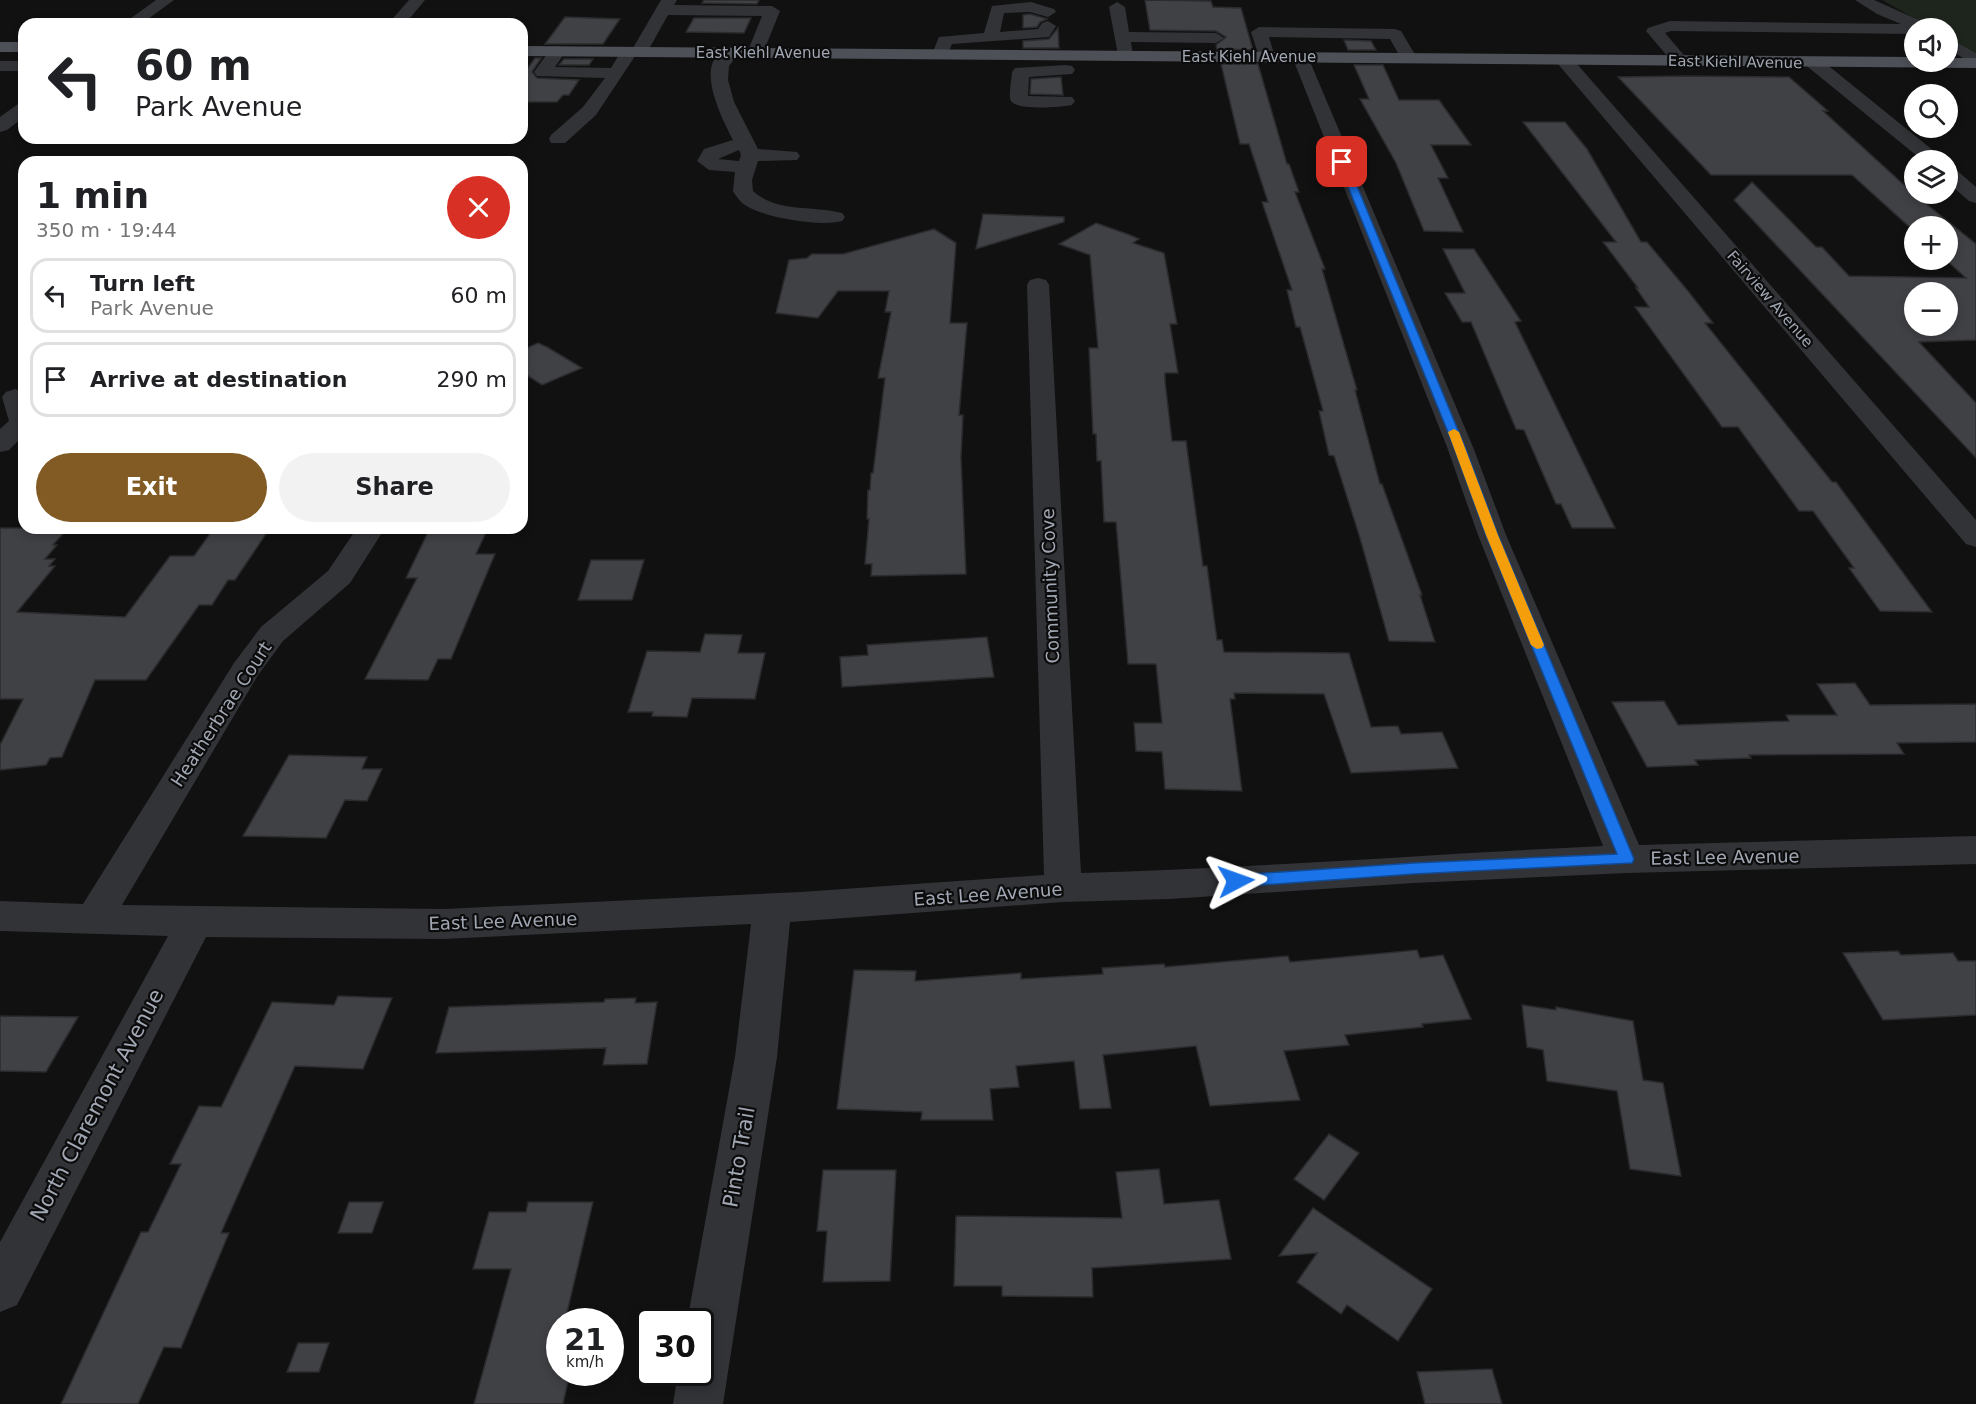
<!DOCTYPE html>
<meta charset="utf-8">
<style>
:root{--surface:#fff;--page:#f2f2f2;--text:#202124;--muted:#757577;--line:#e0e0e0;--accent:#825a23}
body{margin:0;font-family:"DejaVu Sans",sans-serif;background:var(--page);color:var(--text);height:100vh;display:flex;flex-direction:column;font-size:22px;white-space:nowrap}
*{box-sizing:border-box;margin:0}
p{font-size:20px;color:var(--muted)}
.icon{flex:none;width:33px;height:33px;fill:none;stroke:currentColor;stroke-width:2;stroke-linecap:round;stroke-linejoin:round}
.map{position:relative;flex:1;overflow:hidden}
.side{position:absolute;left:18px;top:156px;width:510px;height:378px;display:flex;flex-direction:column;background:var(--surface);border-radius:18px;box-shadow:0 3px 9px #0003}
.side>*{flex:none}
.banner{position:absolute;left:18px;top:18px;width:510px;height:126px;border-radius:18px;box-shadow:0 3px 9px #0003;background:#fff;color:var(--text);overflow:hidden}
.tools{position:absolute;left:1904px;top:18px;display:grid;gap:12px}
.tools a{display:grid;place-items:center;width:54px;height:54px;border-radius:50%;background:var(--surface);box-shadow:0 3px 9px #0003;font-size:30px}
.speed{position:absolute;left:546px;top:1308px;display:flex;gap:12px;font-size:30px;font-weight:700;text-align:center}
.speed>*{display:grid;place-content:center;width:78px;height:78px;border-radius:50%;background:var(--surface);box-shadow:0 3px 9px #0003;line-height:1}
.speed small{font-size:15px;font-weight:400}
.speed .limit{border:3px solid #111;border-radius:9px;background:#fff;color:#111}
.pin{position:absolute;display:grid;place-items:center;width:51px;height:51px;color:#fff;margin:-26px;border-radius:12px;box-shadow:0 3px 9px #0006}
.me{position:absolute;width:66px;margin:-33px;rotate:86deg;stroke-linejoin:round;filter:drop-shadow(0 0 4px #0008)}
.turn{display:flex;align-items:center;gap:21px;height:126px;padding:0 18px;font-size:27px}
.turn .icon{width:78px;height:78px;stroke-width:2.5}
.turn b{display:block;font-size:42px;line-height:51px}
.round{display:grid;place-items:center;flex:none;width:63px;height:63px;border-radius:32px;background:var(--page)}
.head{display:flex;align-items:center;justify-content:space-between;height:102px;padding:0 18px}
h1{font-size:36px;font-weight:800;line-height:45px}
.action{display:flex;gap:12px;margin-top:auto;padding:12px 18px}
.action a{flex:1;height:69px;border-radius:36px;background:var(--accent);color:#fff;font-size:24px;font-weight:800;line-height:69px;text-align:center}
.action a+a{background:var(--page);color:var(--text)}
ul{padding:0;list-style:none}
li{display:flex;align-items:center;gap:18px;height:75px;margin:0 12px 9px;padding:0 6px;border:3px solid var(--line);border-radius:18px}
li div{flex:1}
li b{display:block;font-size:22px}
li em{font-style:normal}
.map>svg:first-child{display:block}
.green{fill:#1d251d}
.building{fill:#404145;stroke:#2b2b2e;stroke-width:1.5;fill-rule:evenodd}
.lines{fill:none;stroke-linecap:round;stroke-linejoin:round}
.minor{fill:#323337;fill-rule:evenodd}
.major{fill:#4d5057;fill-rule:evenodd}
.route{fill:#1a73e8;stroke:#114b97;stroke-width:1.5}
.slow{fill:#f59e0b}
.labels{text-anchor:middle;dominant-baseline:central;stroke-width:4.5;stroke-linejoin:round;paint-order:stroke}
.far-street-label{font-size:15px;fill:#a1a8b4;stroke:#0c0c0d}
.street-label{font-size:18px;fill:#a1a8b4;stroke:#0c0c0d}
.near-street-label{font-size:21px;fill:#a1a8b4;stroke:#0c0c0d}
</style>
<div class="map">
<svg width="1976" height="1404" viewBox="0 0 1976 1404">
<rect width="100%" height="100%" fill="#111112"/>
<path class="green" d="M 1882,0 L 1976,0 L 1976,53 L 1947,37 L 1947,28 L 1932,28 Z"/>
<g class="building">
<path d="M 704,0 L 759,0 L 757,4 L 702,3 Z"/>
<path d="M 1145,0 L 1211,1 L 1213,7 L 1241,8 L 1253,50 L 1217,49 L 1216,45 L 1226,37 L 1216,31 L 1150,30 Z"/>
<path d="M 1030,14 L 1047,19 L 1040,22 L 1037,27 L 1023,28 L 1023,15 Z"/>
<path d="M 565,17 L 620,19 L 603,44 L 545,44 Z"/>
<path d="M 694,18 L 751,18 L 744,33 L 686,32 Z"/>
<path d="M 1058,28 L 1059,48 L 1023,48 L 1023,41 L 1049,39 Z"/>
<path d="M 1344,40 L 1371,41 L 1376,50 L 1348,50 Z"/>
<path d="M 535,58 L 541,58 L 532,72 L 537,78 L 579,80 L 569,95 L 563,95 L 557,102 L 522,102 L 522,76 Z"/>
<path d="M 564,59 L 593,59 L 589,65 L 559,65 Z"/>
<path d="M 1221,64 L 1258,64 L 1287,164 L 1289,164 L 1299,192 L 1295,192 L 1325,269 L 1322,269 L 1357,390 L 1355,390 L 1380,484 L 1382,484 L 1422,595 L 1420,595 L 1435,642 L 1389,641 L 1360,538 L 1334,456 L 1329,455 L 1319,411 L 1323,411 L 1300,327 L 1296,327 L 1287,290 L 1292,290 L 1262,202 L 1268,202 L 1249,144 L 1240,144 Z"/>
<path d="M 1354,65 L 1383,65 L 1399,100 L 1439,100 L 1471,145 L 1431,145 L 1448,178 L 1438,178 L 1463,232 L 1424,231 L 1396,163 L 1360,99 L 1369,99 Z"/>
<path d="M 1687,76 L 1789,77 L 1828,111 L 1823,111 L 1914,194 L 1976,244 L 1976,340 L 1919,342 L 1976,403 L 1976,458 L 1734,200 L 1752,182 L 1816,247 L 1822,247 L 1849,276 L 1966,278 L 1946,260 L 1947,226 L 1914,226 L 1914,231 L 1852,175 L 1711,175 L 1618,77 ZM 1914,292 L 1947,292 L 1947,326 L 1914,326 Z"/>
<path d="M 1061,77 L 1063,95 L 1030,94 L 1031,79 Z"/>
<path d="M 1523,122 L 1565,122 L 1587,149 L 1641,242 L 1647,242 L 1688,291 L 1713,323 L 1705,323 L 1832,482 L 1836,482 L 1932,612 L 1880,611 L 1849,568 L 1854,568 L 1813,511 L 1799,511 L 1738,427 L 1722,427 L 1635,307 L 1649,307 L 1636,288 L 1638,288 L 1603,242 L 1616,242 Z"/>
<path d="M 983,214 L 1064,217 L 1064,222 L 976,249 Z"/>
<path d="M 1096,223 L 1130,235 L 1139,239 L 1133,243 L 1164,253 L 1177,324 L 1170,324 L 1178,373 L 1165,373 L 1165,381 L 1172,441 L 1186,441 L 1203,566 L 1207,566 L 1217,640 L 1222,640 L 1224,652 L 1349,653 L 1371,727 L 1398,726 L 1401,734 L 1442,732 L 1458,768 L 1351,773 L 1324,694 L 1234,693 L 1235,699 L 1230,699 L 1242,791 L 1165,789 L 1162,752 L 1136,751 L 1134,723 L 1162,723 L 1156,664 L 1128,664 L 1116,522 L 1104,522 L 1101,461 L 1097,461 L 1096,434 L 1093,434 L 1089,348 L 1098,348 L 1090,255 L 1059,244 Z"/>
<path d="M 934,229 L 956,243 L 950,323 L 967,323 L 959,415 L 963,415 L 961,458 L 966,574 L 871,576 L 872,564 L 865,564 L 869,519 L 867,519 L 868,490 L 870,490 L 871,473 L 873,473 L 885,378 L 878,378 L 891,312 L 885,312 L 889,291 L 838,291 L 818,318 L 776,313 L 789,260 L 807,258 L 812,254 L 843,254 Z"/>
<path d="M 1443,249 L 1474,249 L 1521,321 L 1515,322 L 1615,528 L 1572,528 L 1561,504 L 1556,504 L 1524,430 L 1516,429 L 1471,322 L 1462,322 L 1445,293 L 1465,293 Z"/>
<path d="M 538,343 L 547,347 L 582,368 L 542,385 L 522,372 L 522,350 Z"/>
<path d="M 0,528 L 68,528 L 53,545 L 57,545 L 45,559 L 55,559 L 49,566 L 55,566 L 17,612 L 125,617 L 170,556 L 194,556 L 214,528 L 270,528 L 235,580 L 228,580 L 212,605 L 199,605 L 146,680 L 95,680 L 62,757 L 50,758 L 46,765 L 0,770 L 0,745 L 23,699 L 0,699 Z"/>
<path d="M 430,528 L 488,528 L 476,554 L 495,554 L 451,659 L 438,659 L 428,680 L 365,679 L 417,578 L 406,578 Z"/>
<path d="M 591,560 L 644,560 L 632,600 L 578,600 Z"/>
<path d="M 705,634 L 742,635 L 738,653 L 765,653 L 755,699 L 692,698 L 687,717 L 652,716 L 653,712 L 628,712 L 647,651 L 700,652 Z"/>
<path d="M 987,637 L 994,677 L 842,687 L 840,657 L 868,655 L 867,645 Z"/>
<path d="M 1855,683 L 1870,705 L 1976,704 L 1976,742 L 1897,743 L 1904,754 L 1749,755 L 1751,758 L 1695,760 L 1698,765 L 1647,767 L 1612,702 L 1664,701 L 1678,725 L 1789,721 L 1786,715 L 1837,715 L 1817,684 Z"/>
<path d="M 289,755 L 367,757 L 362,769 L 382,769 L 367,801 L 345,800 L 326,838 L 243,836 Z"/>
<path d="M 1417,950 L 1420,958 L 1443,955 L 1471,1019 L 1422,1024 L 1423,1027 L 1345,1035 L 1349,1045 L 1284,1051 L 1300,1100 L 1210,1106 L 1196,1046 L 1103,1055 L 1111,1108 L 1080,1109 L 1074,1061 L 1016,1066 L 1019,1087 L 990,1089 L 993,1120 L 921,1120 L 922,1112 L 837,1109 L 854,970 L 916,971 L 915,981 L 1021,973 L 1021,979 L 1103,974 L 1102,968 L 1164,964 L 1165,967 L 1288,956 L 1290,962 Z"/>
<path d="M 1898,951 L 1901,955 L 1953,953 L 1958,961 L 1976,961 L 1976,1015 L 1883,1020 L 1843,953 Z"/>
<path d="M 338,996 L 392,998 L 363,1069 L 295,1066 L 221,1233 L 229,1233 L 181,1348 L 164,1347 L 138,1404 L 61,1404 L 141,1232 L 148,1232 L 181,1164 L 170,1164 L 199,1106 L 221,1107 L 272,1002 L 334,1005 Z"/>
<path d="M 636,998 L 635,1003 L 657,1002 L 647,1064 L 603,1065 L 606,1048 L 436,1053 L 449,1007 L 604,1002 L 605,999 Z"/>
<path d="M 1522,1005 L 1556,1010 L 1556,1007 L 1633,1021 L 1643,1080 L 1663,1083 L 1681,1176 L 1630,1169 L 1617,1091 L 1547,1081 L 1543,1050 L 1527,1047 Z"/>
<path d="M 0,1016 L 78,1017 L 46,1072 L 0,1071 Z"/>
<path d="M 1329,1134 L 1359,1153 L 1324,1200 L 1294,1179 Z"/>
<path d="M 1159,1169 L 1164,1204 L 1219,1200 L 1231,1259 L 1092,1268 L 1093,1297 L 1002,1296 L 1002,1286 L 954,1286 L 956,1216 L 1122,1218 L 1116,1172 Z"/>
<path d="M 823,1170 L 896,1170 L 890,1281 L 823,1282 L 827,1231 L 817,1231 Z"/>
<path d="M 349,1202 L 383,1202 L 372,1233 L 338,1233 Z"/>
<path d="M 528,1202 L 593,1202 L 566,1317 L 560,1317 L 560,1372 L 570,1372 L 563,1404 L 474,1404 L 511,1269 L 473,1269 L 489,1212 L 526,1212 Z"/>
<path d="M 1313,1208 L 1432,1289 L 1398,1341 L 1347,1305 L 1341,1314 L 1297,1282 L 1317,1253 L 1279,1256 Z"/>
<path d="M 298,1343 L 329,1343 L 319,1372 L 287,1372 Z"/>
<path d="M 1492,1369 L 1502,1404 L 1425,1404 L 1417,1372 Z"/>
</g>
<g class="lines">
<g class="minor">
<path d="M 156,0 L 174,0 L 141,24 L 123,24 Z"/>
<path d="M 409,0 L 425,0 L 405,24 L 388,24 Z"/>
<path d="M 661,0 L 677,0 L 674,5 L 772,6 L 780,11 L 763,53 L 755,58 L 747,53 L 762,16 L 668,15 L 645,56 L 635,56 L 596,115 L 565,143 L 551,143 L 549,139 L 551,135 L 583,107 L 605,78 L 537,76 L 534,72 L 552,47 L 558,46 L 566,51 L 555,67 L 611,68 L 623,48 L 633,48 Z"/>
<path d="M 1855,0 L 1874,0 L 1919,20 L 1922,28 L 1914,28 L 1914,34 L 1671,31 L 1665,33 L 1689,61 L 1681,66 L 1675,65 L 1646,31 L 1648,28 L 1670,21 L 1901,24 L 1877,14 Z"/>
<path d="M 1031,2 L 1054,9 L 1056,12 L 1048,17 L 1030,12 L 1004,13 L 1000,32 L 1038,29 L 1042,23 L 1048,21 L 1056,26 L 1049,37 L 952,44 L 946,58 L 940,59 L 932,54 L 939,37 L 984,33 L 992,6 Z"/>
<path d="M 1117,2 L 1125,7 L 1129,32 L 1216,33 L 1224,38 L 1216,43 L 1131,42 L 1133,56 L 1125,61 L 1119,60 L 1109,7 Z"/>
<path d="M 1259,27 L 1395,29 L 1401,31 L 1417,58 L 1415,62 L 1403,62 L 1390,39 L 1269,37 L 1275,57 L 1267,62 L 1259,57 L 1251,32 Z"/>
<path d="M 1947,37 L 1976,53 L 1976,65 L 1947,49 Z"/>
<path d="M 731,48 L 739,53 L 729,66 L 728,80 L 734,102 L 758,149 L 797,152 L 800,156 L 797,160 L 758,161 L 752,180 L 753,191 C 777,213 813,205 842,213 L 845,217 L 842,221 C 820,227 764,218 745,205 C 740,202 736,196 733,191 L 735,172 L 709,170 L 697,161 L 704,149 L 733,140 C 722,118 690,58 731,48 ZM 739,150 L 741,155 L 739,161 L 718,159 Z"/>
<path d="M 1303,52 L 1311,57 L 1311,64 L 1473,447 L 1506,535 L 1639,845 L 1976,836 L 1976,864 L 1627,873 L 1414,883 L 1170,899 L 1063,902 L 790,922 L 777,1057 L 723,1404 L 673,1404 L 678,1372 L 700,1372 L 700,1322 L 687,1322 L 735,1057 L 751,924 L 444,939 L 206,937 L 17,1305 L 0,1312 L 0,1242 L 168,936 L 0,931 L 0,901 L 83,904 L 234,663 L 261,627 L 328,571 L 357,528 L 385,528 L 350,583 L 283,641 L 258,675 L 122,905 L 444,909 L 801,892 L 1044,875 L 1027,285 L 1030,280 L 1038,278 L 1046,280 L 1049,285 L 1081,873 C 1255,868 1429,854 1603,846 L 1478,535 L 1447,447 L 1295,64 L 1297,53 Z"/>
<path d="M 1564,55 L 1570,56 L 1976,520 L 1976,547 L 1966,544 L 1558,64 L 1556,60 Z"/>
<path d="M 1814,58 L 1820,59 L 1940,156 L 1942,160 L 1922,160 L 1808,67 L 1806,63 Z"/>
<rect x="0" y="61" width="24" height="10"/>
<path d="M 1066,65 L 1072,66 L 1075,70 L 1072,74 L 1029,77 L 1028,96 L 1072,97 L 1075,101 L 1072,105 C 1061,107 1018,111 1011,101 C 1008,95 1012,79 1012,72 L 1015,68 Z"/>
<path d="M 24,103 L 24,117 L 7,130 L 0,132 L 0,117 L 18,104 Z"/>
<path d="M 1947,166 L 1954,168 L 1976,187 L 1976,203 L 1969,201 L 1947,182 Z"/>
<path d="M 15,389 L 24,392 L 24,435 L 9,450 L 0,452 L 0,429 L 9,421 L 2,397 L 6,392 Z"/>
</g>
<g class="major">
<rect x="0" y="42" width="24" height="10"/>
<path d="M 522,46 L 1914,57 L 1914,62 L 1947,62 L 1947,58 L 1976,58 L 1976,68 L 522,56 Z"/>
</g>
</g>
<path class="route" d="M 1342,159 L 1347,162 L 1465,447 L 1498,535 L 1634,859 L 1632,863 L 1414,874 L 1236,887 L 1231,885 L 1229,881 L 1231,877 L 1236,875 L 1414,863 L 1617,854 L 1486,535 L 1454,447 L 1338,162 Z"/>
<path class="slow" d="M 1454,429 L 1459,432 L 1498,535 L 1544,645 L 1542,648 L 1537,649 L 1531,645 L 1486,535 L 1448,432 Z"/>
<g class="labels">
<g class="far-street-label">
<text x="763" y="53">East Kiehl Avenue</text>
<text x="1249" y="57">East Kiehl Avenue</text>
<text transform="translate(1735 62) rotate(1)">East Kiehl Avenue</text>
<text transform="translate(1770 299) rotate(49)">Fairview Avenue</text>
</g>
<g class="street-label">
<text transform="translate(1050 586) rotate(-92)">Community Cove</text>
<text transform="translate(221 714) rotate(-57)">Heatherbrae Court</text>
<text transform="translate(1725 857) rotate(-1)">East Lee Avenue</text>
<text transform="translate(988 894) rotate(-4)">East Lee Avenue</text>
<text transform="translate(503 921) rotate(-2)">East Lee Avenue</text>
</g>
<g class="near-street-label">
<text transform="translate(97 1105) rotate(-62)">North Claremont Avenue</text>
<text transform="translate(739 1157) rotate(-80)">Pinto Trail</text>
</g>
</g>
</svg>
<div class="tools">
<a><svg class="icon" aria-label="sound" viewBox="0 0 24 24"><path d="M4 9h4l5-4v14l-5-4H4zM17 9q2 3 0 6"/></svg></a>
<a><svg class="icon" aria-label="search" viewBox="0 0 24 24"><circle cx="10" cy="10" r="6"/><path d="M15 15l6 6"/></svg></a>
<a><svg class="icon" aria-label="layers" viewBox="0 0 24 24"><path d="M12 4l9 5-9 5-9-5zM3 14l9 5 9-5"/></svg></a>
<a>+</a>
<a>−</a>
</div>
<div class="speed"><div>21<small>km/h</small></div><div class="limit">30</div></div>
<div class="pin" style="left:1342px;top:162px;background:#d93025"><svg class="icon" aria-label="arrive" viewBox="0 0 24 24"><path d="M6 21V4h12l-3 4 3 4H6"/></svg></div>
<svg class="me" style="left:1236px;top:881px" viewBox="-20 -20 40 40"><path d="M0-17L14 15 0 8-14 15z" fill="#1a73e8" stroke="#fff" stroke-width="4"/></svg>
<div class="banner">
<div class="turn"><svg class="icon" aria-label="left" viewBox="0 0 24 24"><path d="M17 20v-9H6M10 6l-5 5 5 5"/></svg><div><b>60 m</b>Park Avenue</div></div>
</div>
<section class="side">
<div class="head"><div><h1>1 min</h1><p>350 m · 19:44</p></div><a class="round" style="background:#d93025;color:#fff"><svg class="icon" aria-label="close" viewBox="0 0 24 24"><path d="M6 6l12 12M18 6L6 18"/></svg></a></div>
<ul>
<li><svg class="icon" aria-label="left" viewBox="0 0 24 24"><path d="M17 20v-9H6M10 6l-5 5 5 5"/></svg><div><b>Turn left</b><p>Park Avenue</p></div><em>60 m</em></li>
<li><svg class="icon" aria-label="arrive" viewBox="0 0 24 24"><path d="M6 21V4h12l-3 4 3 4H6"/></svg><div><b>Arrive at destination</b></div><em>290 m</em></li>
</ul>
<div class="action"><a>Exit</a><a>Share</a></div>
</section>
</div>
